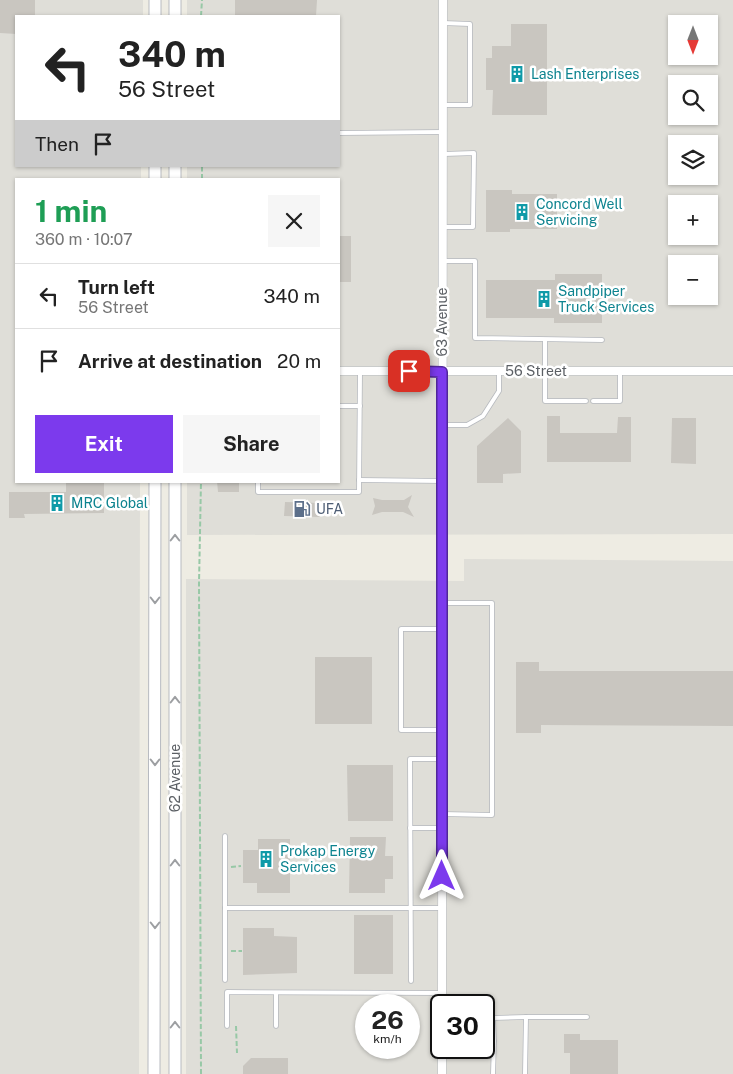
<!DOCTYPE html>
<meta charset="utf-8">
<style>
:root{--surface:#fff;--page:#f6f6f6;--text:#222;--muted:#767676;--line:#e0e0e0;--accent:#7c3aed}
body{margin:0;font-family:"Public Sans",sans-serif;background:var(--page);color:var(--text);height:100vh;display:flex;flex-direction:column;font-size:19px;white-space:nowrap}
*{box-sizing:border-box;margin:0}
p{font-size:16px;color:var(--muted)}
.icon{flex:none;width:28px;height:28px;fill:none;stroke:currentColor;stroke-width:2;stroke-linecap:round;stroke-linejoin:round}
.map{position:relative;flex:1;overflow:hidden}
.sheet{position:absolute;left:15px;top:178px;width:325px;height:305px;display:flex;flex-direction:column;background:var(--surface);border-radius:0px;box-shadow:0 1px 4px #0004}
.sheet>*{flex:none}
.banner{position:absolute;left:15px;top:15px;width:325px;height:152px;border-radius:0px;box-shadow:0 1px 4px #0004;background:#fff;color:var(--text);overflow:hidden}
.needle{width:32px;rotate:180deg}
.tools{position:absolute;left:668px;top:15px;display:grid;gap:10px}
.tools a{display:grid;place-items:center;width:50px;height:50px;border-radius:0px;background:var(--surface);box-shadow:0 1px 4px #0004;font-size:25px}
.speed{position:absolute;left:355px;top:994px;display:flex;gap:10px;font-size:25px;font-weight:700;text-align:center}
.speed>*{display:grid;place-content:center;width:65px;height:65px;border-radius:50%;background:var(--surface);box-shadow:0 1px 4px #0004;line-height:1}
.speed small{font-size:12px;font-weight:400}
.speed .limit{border:2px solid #111;border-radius:8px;background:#fff;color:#111}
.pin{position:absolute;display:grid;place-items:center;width:42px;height:42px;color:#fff;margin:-21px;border-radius:10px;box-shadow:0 2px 8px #0006}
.me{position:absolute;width:55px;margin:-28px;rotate:0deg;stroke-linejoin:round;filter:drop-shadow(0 0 4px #0008)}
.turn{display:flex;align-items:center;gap:18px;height:105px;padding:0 20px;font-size:22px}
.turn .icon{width:65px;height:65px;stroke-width:2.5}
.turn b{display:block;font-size:35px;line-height:42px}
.then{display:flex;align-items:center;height:48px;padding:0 20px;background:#0003;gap:10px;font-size:19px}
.round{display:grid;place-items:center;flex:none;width:52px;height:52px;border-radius:0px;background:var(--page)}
.summary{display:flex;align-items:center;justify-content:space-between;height:85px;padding:0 20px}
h1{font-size:30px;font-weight:700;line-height:38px;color:#1e9e55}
.cta{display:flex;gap:10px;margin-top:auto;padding:10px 20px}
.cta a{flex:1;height:58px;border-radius:0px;background:var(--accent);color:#fff;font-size:20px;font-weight:700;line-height:58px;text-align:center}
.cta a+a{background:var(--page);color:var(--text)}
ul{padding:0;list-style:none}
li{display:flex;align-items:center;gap:15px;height:65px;padding:0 20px;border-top:1px solid var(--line)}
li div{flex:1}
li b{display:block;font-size:19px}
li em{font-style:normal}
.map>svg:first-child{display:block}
.industrial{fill:#dfded8;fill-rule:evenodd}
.building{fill:#c9c6c0}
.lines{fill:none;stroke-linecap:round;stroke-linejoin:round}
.lane-casing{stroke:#b6b9be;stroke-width:5.5}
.street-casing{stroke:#b6b9be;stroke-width:9}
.secondary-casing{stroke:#b7bac0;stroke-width:13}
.path{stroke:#97c8a6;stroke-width:2;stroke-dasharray:5 2.5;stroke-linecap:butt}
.lane{stroke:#fff;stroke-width:4}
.street{stroke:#fff;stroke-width:8}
.secondary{stroke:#fff;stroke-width:11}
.oneway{stroke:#9d9fa2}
.route-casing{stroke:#51269a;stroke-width:12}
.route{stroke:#7c3aed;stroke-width:9}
.labels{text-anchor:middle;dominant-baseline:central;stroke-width:5;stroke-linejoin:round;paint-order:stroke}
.culture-label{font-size:14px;fill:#0d838f;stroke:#fff;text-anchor:start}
.street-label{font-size:14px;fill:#5b5f64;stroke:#fff}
.service-label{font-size:14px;fill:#4e5e75;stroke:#fff;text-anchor:start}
</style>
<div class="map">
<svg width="733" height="1074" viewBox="0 0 733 1074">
<rect width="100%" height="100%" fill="#eeece3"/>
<g class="industrial">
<path d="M 0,0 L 143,0 L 143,16 L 16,16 L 16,166 L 141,166 L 141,179 L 16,179 L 16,481 L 140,481 L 139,1074 L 0,1074 Z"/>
<path d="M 187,0 L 733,0 L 733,534 L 187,535 L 187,481 L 339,481 L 339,179 L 187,179 L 187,166 L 339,166 L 339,16 L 187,16 ZM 676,24 L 709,24 L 709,56 L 676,56 ZM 676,84 L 709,84 L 709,116 L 676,116 ZM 676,144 L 709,144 L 709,176 L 676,176 ZM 676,204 L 709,204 L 709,236 L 676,236 ZM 676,264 L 709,264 L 709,296 L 676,296 Z"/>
<path d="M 464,559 L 733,561 L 733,1074 L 186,1074 L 186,579 L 464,581 ZM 366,1005 L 409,1005 L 409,1048 L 366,1048 ZM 441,1005 L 484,1005 L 484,1048 L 441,1048 Z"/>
</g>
<g class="building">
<path d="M 0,0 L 35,0 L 35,16 L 16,16 L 16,34 L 0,33 Z"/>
<path d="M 235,0 L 317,0 L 316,16 L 235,16 Z"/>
<path d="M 511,24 L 547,24 L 547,115 L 492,115 L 493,90 L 486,90 L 486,58 L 492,58 L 492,46 L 511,46 Z"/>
<path d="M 486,190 L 512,190 L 512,194 L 557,194 L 557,229 L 510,229 L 510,232 L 486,232 Z"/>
<rect x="339" y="236" width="12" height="46"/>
<path d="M 555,274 L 602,274 L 602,323 L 554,323 L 554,318 L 486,318 L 486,280 L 555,280 Z"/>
<path d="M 547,416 L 560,416 L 560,433 L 617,433 L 618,417 L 631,417 L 631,462 L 547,462 Z"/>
<path d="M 508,418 L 521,431 L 521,473 L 503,474 L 503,483 L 477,483 L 477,446 Z"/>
<path d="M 672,418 L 696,418 L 696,464 L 671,463 Z"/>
<path d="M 66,481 L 104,481 L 104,513 L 24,514 L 25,518 L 9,518 L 9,492 L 66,492 Z"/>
<path d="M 217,481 L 239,481 L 239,492 L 218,492 Z"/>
<path d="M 412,495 L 408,507 L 414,517 L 403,512 L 382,512 L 372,515 L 375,506 L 373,498 L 382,500 L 404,500 Z"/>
<path d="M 285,502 L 320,503 L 320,517 L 284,516 Z"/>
<rect x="315" y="657" width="57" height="67"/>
<path d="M 516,662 L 539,662 L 539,671 L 733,671 L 733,726 L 541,725 L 541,733 L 516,733 Z"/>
<path d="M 347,765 L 393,765 L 393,821 L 348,821 Z"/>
<path d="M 350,837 L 386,837 L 385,856 L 393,856 L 393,879 L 385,879 L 385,893 L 349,893 Z"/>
<path d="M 258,839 L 290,839 L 290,893 L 257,893 L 257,883 L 243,883 L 243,850 L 258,850 Z"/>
<rect x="354" y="915" width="39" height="59"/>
<path d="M 243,928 L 274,928 L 274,936 L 297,937 L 297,973 L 243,975 Z"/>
<path d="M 564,1034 L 580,1034 L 580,1040 L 618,1040 L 618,1074 L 570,1074 L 570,1053 L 564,1053 Z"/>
<path d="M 251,1058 L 288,1058 L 288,1074 L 243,1074 L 243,1066 Z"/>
</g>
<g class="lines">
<g class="lane-casing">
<g id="lane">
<path d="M 443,23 L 470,24 L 470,105 L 443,105"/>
<path d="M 339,133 L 443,132"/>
<path d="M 443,227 L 473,227 L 474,153 L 444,154"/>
<path d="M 443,261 L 475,261 L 475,338 L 602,340"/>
<path d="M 545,340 L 545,401 L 586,401"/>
<path d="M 593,401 L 620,401 L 620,371"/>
<path d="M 339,406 L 360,406"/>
<path d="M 443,425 L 467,425 L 483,416 L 499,391 L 499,371"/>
<path d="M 359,480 L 443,481"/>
<path d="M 258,481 L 258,492 L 359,492 L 360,372"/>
<path d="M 442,730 L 401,730 L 401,629 L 442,629"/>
<path d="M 442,814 L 492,815 L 492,603 L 442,603"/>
<path d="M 410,828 L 442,828"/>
<path d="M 225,836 L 225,908 L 442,908"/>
<path d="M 225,908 L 225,980"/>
<path d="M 411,981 L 410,759 L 442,759"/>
<path d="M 276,993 L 276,1026"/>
<path d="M 227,1026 L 227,992 L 442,993"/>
<path d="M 484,1041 L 494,1041 L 493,1074"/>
<path d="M 494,1041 L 493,1018 L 526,1017"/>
<path d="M 525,1074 L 526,1017 L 587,1017"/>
</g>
</g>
<g class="street-casing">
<g id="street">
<path d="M 339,371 L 733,371"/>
<path d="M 442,1005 L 443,0"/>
<path d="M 442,1048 L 442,1074"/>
</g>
</g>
<g class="secondary-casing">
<g id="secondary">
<path d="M 175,0 L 175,16"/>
<path d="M 155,16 L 155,0"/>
<path d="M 155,179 L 155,166"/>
<path d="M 175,179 L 175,166"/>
<path d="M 154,1074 L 155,481"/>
<path d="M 175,1074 L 175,481"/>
</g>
</g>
<g class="path">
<path d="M 201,16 L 202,0"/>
<path d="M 202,179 L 202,166"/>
<path d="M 231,867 L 241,866"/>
<path d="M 231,951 L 242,951"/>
<path d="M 236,1026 L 237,1053"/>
<path d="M 201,1074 L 199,584 L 201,481"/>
</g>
<use href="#lane" class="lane"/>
<use href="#street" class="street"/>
<use href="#secondary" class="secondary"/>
</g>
<defs><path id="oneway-chevron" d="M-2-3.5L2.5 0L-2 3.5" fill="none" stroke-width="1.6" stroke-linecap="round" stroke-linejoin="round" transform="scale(1.25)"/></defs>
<g class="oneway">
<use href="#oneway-chevron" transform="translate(175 538) rotate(-90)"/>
<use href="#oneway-chevron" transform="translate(155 600) rotate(90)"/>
<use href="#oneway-chevron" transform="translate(175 700) rotate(-90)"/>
<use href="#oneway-chevron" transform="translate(155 762) rotate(90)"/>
<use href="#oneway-chevron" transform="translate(175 863) rotate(-90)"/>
<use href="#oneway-chevron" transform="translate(155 925) rotate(90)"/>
<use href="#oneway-chevron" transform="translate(175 1025) rotate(-90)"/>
</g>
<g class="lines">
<g class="route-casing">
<path id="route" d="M 409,371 L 442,372 L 442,876"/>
</g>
<use href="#route" class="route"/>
</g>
<defs>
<g id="building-bare" transform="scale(1.35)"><path d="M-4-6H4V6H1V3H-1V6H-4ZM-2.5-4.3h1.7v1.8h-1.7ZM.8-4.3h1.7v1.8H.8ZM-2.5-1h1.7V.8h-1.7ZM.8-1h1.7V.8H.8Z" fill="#0f9aa8" stroke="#fff" stroke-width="2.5" paint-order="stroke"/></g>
<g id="fuel-bare" transform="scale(1.35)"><path d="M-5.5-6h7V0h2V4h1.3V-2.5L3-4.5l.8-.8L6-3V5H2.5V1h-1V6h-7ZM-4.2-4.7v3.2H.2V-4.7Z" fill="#5c6f8a" stroke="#fff" stroke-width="2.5" paint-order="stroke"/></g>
</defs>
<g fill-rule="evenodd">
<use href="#building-bare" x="517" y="74"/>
<use href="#building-bare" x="522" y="212"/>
<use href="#building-bare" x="544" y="299"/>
<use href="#building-bare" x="57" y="503"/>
<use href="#fuel-bare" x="302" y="509"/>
<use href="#building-bare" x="266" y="859"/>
</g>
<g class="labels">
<g class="culture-label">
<text x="531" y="74">Lash Enterprises</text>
<text x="536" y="204">Concord Well<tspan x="536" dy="16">Servicing</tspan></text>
<text x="558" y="291">Sandpiper<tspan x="558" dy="16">Truck Services</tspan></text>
<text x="71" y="503">MRC Global</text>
<text x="280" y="851">Prokap Energy<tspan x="280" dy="16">Services</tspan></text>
</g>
<g class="street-label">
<text transform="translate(442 322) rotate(-90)">63 Avenue</text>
<text x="536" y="371">56 Street</text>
<text transform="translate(175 778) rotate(-90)">62 Avenue</text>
</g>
<g class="service-label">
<text x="316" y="509">UFA</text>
</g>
</g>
</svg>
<div class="tools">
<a><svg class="needle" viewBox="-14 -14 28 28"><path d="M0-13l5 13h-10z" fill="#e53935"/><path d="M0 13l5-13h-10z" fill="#767676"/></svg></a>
<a><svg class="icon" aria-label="search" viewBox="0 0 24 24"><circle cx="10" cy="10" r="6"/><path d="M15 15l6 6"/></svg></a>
<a><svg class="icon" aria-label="layers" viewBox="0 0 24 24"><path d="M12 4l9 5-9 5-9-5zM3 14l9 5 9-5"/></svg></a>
<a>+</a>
<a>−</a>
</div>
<div class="speed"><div>26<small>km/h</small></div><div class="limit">30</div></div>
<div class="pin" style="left:409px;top:371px;background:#d93025"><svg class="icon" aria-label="arrive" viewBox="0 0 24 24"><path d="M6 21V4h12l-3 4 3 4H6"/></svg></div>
<svg class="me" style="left:442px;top:876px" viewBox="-20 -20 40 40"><path d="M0-17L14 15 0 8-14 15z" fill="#7c3aed" stroke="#fff" stroke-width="4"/></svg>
<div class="banner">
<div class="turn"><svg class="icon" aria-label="left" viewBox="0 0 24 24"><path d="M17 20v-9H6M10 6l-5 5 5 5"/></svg><div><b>340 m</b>56 Street</div></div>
<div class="then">Then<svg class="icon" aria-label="arrive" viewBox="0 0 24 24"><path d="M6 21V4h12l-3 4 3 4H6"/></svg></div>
</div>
<section class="sheet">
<div class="summary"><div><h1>1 min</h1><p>360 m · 10:07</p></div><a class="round"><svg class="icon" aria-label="close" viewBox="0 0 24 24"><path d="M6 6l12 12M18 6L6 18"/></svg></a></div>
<ul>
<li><svg class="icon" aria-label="left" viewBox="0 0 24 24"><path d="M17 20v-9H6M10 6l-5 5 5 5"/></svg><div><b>Turn left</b><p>56 Street</p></div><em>340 m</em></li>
<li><svg class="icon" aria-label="arrive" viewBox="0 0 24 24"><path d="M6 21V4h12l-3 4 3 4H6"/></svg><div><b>Arrive at destination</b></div><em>20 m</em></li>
</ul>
<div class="cta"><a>Exit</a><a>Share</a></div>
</section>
</div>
